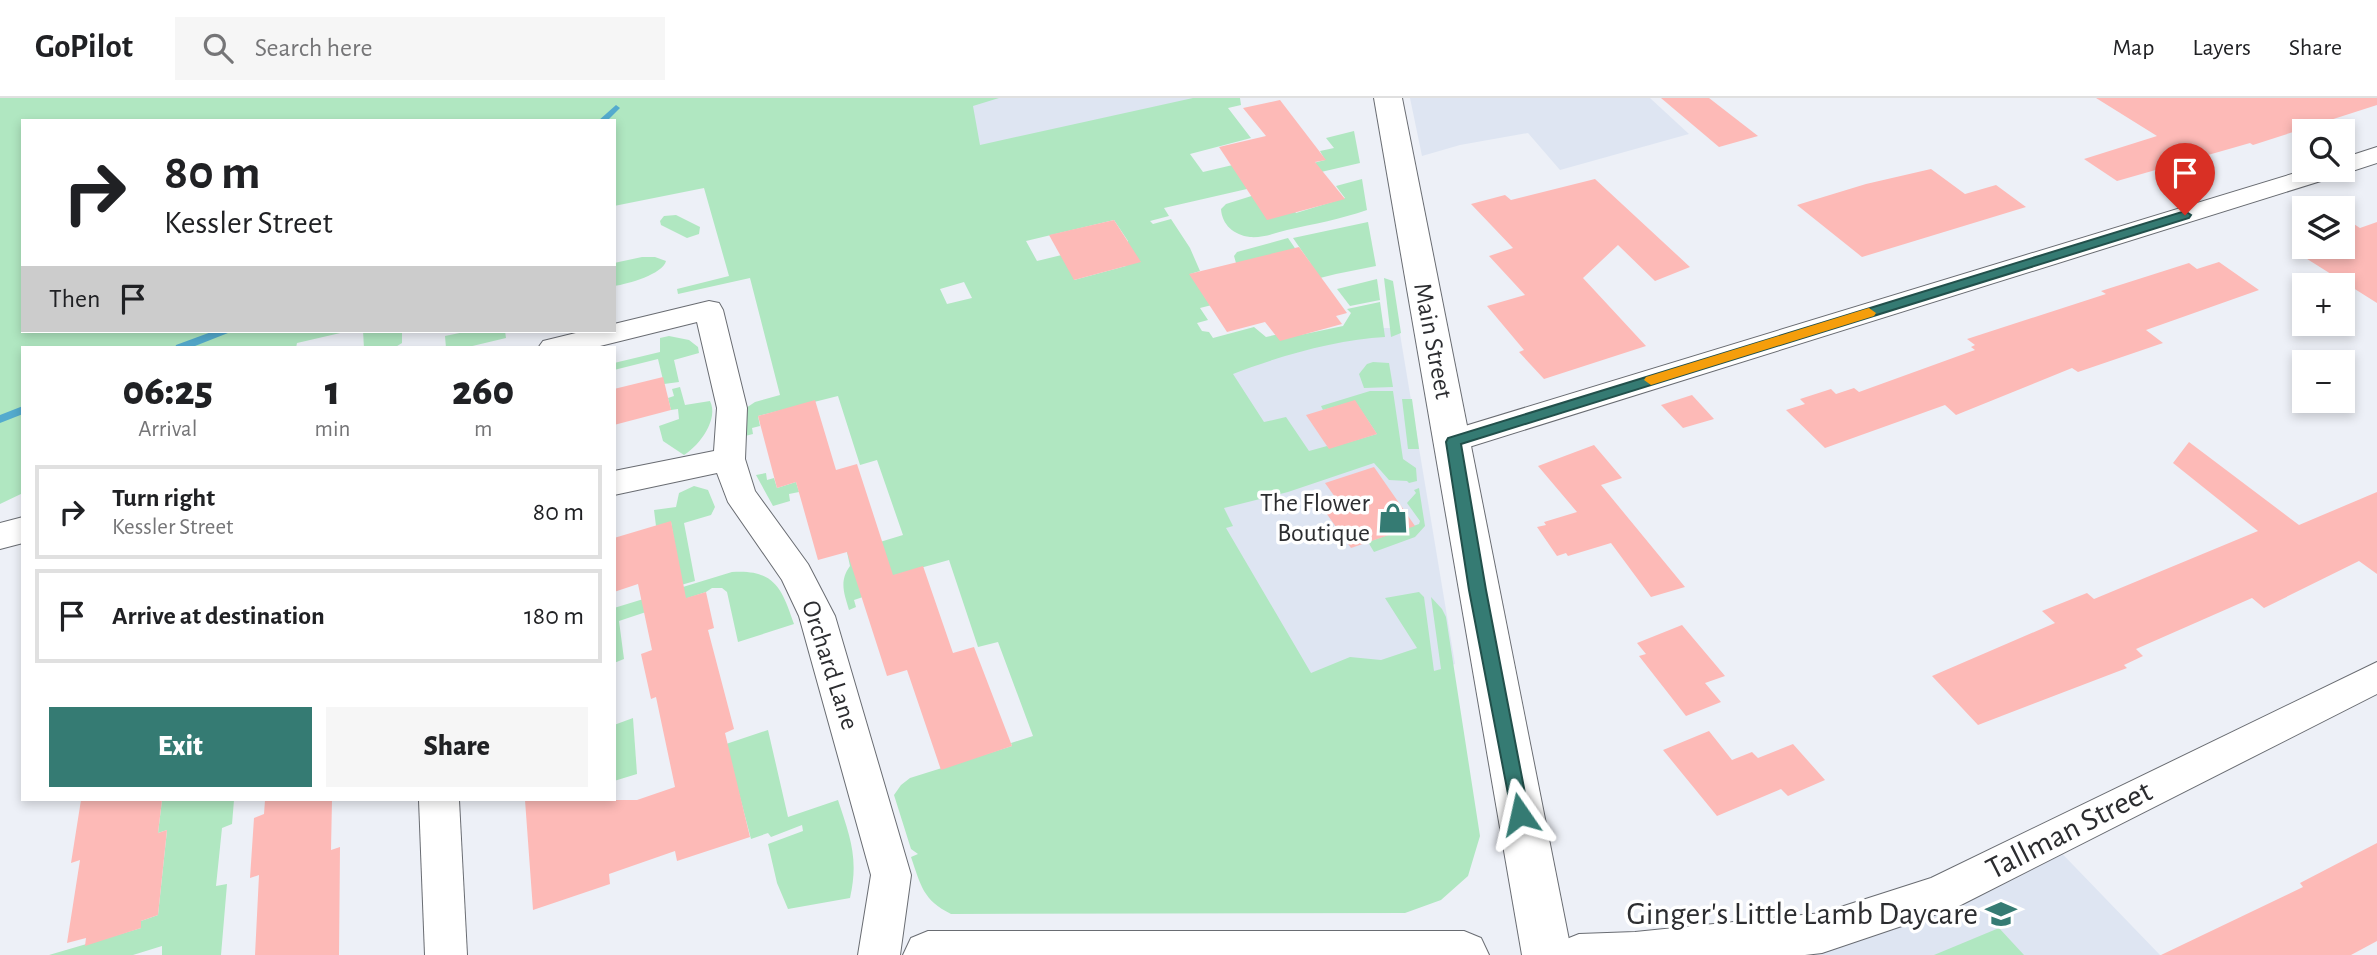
<!DOCTYPE html>
<meta charset="utf-8">
<style>
:root{--surface:#fff;--page:#f6f6f6;--text:#202124;--muted:#757577;--line:#e0e0e0;--accent:#357b73}
body{margin:0;font-family:"Alegreya Sans",sans-serif;background:var(--page);color:var(--text);height:100vh;display:flex;flex-direction:column;font-size:26px;white-space:nowrap}
*{box-sizing:border-box;margin:0}
p{font-size:23px;color:var(--muted)}
.icon{flex:none;width:38px;height:38px;fill:none;stroke:currentColor;stroke-width:2;stroke-linecap:round;stroke-linejoin:round}
.map{position:relative;flex:1;overflow:hidden}
.sheet{position:absolute;left:21px;top:248px;width:595px;height:455px;display:flex;flex-direction:column;background:var(--surface);border-radius:0px;box-shadow:0 4px 10px #0003}
.sheet>*{flex:none}
.hud{position:absolute;left:21px;top:21px;width:595px;height:214px;border-radius:0px;box-shadow:0 4px 10px #0003;background:#fff;color:var(--text);overflow:hidden}
.fabs{position:absolute;left:2292px;top:21px;display:grid;gap:14px}
.fabs a{display:grid;place-items:center;width:63px;height:63px;border-radius:0px;background:var(--surface);box-shadow:0 4px 10px #0003;font-size:35px}
.pin{position:absolute;display:grid;place-items:center;width:60px;height:60px;color:#fff;margin:-72px -30px;border-radius:50% 50% 50% 0;rotate:-45deg;box-shadow:0 0 7px #0007}
.pin .icon{rotate:45deg}
.me{position:absolute;width:77px;margin:-38px;rotate:349deg;stroke-linejoin:round;filter:drop-shadow(0 0 5px #0008)}
.turn{display:flex;align-items:center;gap:24px;height:147px;padding:0 28px;font-size:32px}
.turn .icon{width:91px;height:91px;stroke-width:2.5}
.turn b{display:block;font-size:49px;line-height:60px}
.then{display:flex;align-items:center;height:66px;padding:0 28px;background:#0003;gap:14px;font-size:26px}
.eta{display:flex;justify-content:space-evenly;align-items:center;height:119px;text-align:center}
.eta b{font-size:42px;font-weight:800;line-height:49px}
.action{display:flex;gap:14px;margin-top:auto;padding:14px 28px}
.action a{flex:1;height:80px;border-radius:0px;background:var(--accent);color:#fff;font-size:28px;font-weight:800;line-height:80px;text-align:center}
.action a+a{background:var(--page);color:var(--text)}
ul{padding:0;list-style:none}
li{display:flex;align-items:center;gap:21px;height:94px;margin:0 14px 10px;padding:0 14px;border:4px solid var(--line);border-radius:0px}
li div{flex:1}
li b{display:block;font-size:26px}
li em{font-style:normal}
header{display:flex;align-items:center;gap:42px;box-sizing:border-box;height:98px;padding:0 35px;background:var(--surface);border-bottom:2px solid var(--line)}
header strong{font-size:33px}
nav{display:flex;gap:38px;margin-inline-start:auto;font-size:24px}
.search{width:490px;height:63px;background:var(--page);display:flex;align-items:center;gap:18px;box-sizing:border-box;padding:0 24px;border-radius:0px;color:var(--muted);font-size:26px}
.map>svg:first-child{display:block}
.built{fill:#dee5f2}
.green{fill:#b0e7c1;fill-rule:evenodd}
.lines{fill:none;stroke-linecap:round;stroke-linejoin:round}
.stream{fill:#54abce;fill-rule:evenodd}
.building{fill:#fdbab7}
.minor-casing{stroke:#696c72;stroke-width:2}
.tertiary-casing{stroke:#696c72;stroke-width:2}
.primary-casing{stroke:#696c72;stroke-width:2}
.minor{fill:#fff;fill-rule:evenodd}
.tertiary{fill:#fff;fill-rule:evenodd}
.primary{fill:#fff;fill-rule:evenodd}
.route{fill:#357b73;stroke:#22504b;stroke-width:2}
.slow{fill:#f59e0b}
.labels{text-anchor:middle;dominant-baseline:central;stroke-width:7;stroke-linejoin:round;paint-order:stroke}
.street-label{font-size:26px;fill:#2c2d30;stroke:#fff}
.poi-label{font-size:26px;fill:#2c2d30;stroke:#fff;text-anchor:end}
.near-street-label{font-size:32px;fill:#2c2d30;stroke:#fff}
.near-poi-label{font-size:32px;fill:#2c2d30;stroke:#fff;text-anchor:end}
</style>
<header>
<strong>GoPilot</strong>
<div class="search"><svg class="icon" aria-label="search" viewBox="0 0 24 24"><circle cx="10" cy="10" r="6"/><path d="M15 15l6 6"/></svg>Search here</div>
<nav><a>Map</a><a>Layers</a><a>Share</a></nav>
</header>
<div class="map">
<svg width="2377" height="857" viewBox="0 0 2377 857">
<rect width="100%" height="100%" fill="#edf0f7"/>
<g class="built">
<path d="M 774,0 L 1215,0 L 819,94 Z"/>
<path d="M 1410,0 L 1650,0 L 1689,36 L 1560,72 L 1528,35 L 1460,47 L 1422,58 Z"/>
<path d="M 1360,230 L 1399,230 L 1455,566 L 1320,616 L 1143,291 Z"/>
<path d="M 2048,741 L 2160,857 L 1579,857 L 1822,835 Z"/>
</g>
<g class="green">
<path d="M 0,0 L 999,0 L 973,8 L 980,47 L 1193,0 L 1240,0 L 1241,7 L 1228,10 L 1251,40 L 1190,56 L 1203,74 L 1237,66 L 1294,70 L 1325,62 L 1320,53 L 1334,50 L 1326,40 L 1354,33 L 1360,65 L 1164,110 L 1169,118 L 1150,123 L 1153,126 L 1171,121 L 1190,150 L 1200,173 L 1190,176 L 1311,166 L 1293,140 L 1368,124 L 1376,168 L 1336,176 L 1200,210 L 1208,222 L 1197,225 L 1202,233 L 1209,234 L 1213,240 L 1254,229 L 1266,239 L 1288,234 L 1291,225 L 1300,237 L 1343,228 L 1351,215 L 1347,211 L 1380,204 L 1385,239 C 1338,241 1276,259 1233,276 L 1264,324 L 1286,319 L 1309,353 L 1327,348 L 1329,350 L 1377,336 L 1355,303 L 1323,312 L 1321,308 L 1370,293 L 1393,293 L 1403,361 L 1416,370 L 1417,383 L 1409,385 L 1407,383 L 1389,382 L 1374,365 L 1288,394 L 1224,410 L 1233,428 L 1226,430 L 1311,575 L 1350,559 L 1381,562 L 1417,550 L 1385,500 L 1419,494 L 1424,499 L 1434,573 L 1441,571 L 1431,499 L 1442,511 L 1446,519 L 1480,738 L 1468,778 L 1441,802 L 1405,815 L 951,816 C 923,802 921,788 911,759 L 918,756 L 911,751 L 894,697 L 901,687 L 910,680 L 1012,648 L 1011,645 L 1033,638 L 998,544 L 978,549 L 949,462 L 859,487 L 863,499 L 854,502 L 856,509 L 849,512 C 844,495 839,483 850,468 L 847,454 L 903,437 L 877,362 L 860,367 L 838,298 L 758,318 L 760,328 L 752,330 L 753,336 L 745,338 L 743,312 L 755,304 L 780,297 L 750,180 L 678,196 L 677,191 L 729,178 L 704,90 L 614,108 L 614,23 L 23,23 L 23,233 L 349,233 L 297,245 L 296,250 L 23,250 L 23,395 L 0,406 ZM 1114,122 L 1128,143 L 1126,168 L 1074,182 L 1074,154 L 1037,163 L 1026,143 ZM 964,184 L 972,200 L 947,206 L 940,191 Z"/>
<path d="M 1362,81 L 1367,112 C 1341,121 1314,126 1287,132 C 1275,135 1263,140 1250,139 C 1234,137 1222,127 1221,111 L 1226,106 L 1261,95 L 1290,107 L 1296,115 L 1345,100 L 1336,88 Z"/>
<path d="M 676,117 L 700,129 L 699,136 L 687,140 L 661,127 L 660,123 L 664,118 Z"/>
<path d="M 1288,140 L 1301,159 L 1236,165 L 1234,158 L 1237,154 Z"/>
<path d="M 642,159 L 655,159 L 666,163 C 663,176 628,186 614,188 L 614,165 Z"/>
<path d="M 1384,180 L 1393,183 L 1401,235 L 1391,239 Z"/>
<path d="M 1377,181 L 1380,202 L 1350,208 L 1337,191 Z"/>
<path d="M 363,233 L 402,233 L 402,245 L 394,250 L 364,250 Z"/>
<path d="M 469,233 L 505,233 L 506,240 L 464,250 L 446,250 L 445,238 Z"/>
<path d="M 669,238 L 689,242 L 698,249 L 699,255 L 674,262 L 679,284 L 664,286 L 658,261 L 614,272 L 614,265 L 660,254 L 660,240 Z"/>
<path d="M 1373,264 L 1389,265 L 1393,289 L 1364,290 L 1359,276 L 1367,266 Z"/>
<path d="M 680,289 L 685,307 L 710,303 C 719,321 700,347 684,357 L 663,343 L 659,328 L 679,321 L 678,311 L 671,312 L 668,300 L 674,298 L 672,291 Z"/>
<path d="M 1402,301 L 1412,301 L 1419,351 L 1408,351 Z"/>
<path d="M 766,375 L 767,382 L 774,380 L 777,390 L 796,384 L 799,394 L 789,396 L 790,403 L 773,408 L 756,377 Z"/>
<path d="M 694,388 L 708,392 L 715,409 L 711,417 L 684,425 L 695,483 L 681,487 L 671,424 L 656,428 L 654,412 L 676,409 L 679,395 Z"/>
<path d="M 1419,390 L 1425,428 L 1415,439 L 1374,454 L 1368,444 L 1419,426 L 1420,423 L 1407,405 L 1416,395 L 1414,392 Z"/>
<path d="M 732,474 C 775,471 782,491 794,526 L 738,544 L 727,494 L 722,490 L 712,490 L 706,494 L 619,523 L 624,561 L 614,565 L 614,510 Z"/>
<path d="M 633,620 L 637,676 L 614,683 L 614,627 Z"/>
<path d="M 768,632 L 788,719 L 838,702 C 850,739 859,760 850,800 L 788,811 L 777,785 L 768,746 L 803,733 L 802,727 L 771,739 L 768,735 L 751,741 L 726,646 Z"/>
<path d="M 162,702 L 234,702 L 232,726 L 222,730 L 216,788 L 227,786 L 221,857 L 162,857 L 162,848 L 133,857 L 49,857 L 141,830 L 141,823 L 158,817 L 167,732 L 158,735 Z"/>
<path d="M 1999,830 L 2024,857 L 1934,857 Z"/>
</g>
<g class="lines">
<g class="stream">
<path d="M 616,7 L 620,10 L 607,23 L 598,23 Z"/>
<path d="M 214,233 L 229,233 L 228,235 L 190,250 L 175,250 L 176,247 Z"/>
<path d="M 23,308 L 23,316 L 0,325 L 0,317 Z"/>
</g>
</g>
<g class="building">
<path d="M 1661,0 L 1709,0 L 1758,38 L 1719,49 Z"/>
<path d="M 2096,0 L 2377,0 L 2377,7 L 2253,47 L 2250,45 L 2117,83 L 2084,61 L 2157,38 Z"/>
<path d="M 1280,2 L 1326,62 L 1315,64 L 1345,101 L 1267,122 L 1219,49 L 1266,38 L 1243,10 Z"/>
<path d="M 1931,71 L 1965,96 L 1996,87 L 2026,109 L 1862,159 L 1797,107 L 1866,86 Z"/>
<path d="M 1595,81 L 1690,169 L 1655,183 L 1618,147 L 1583,180 L 1646,248 L 1544,281 L 1519,254 L 1524,252 L 1487,208 L 1525,197 L 1489,158 L 1513,150 L 1471,106 L 1505,97 L 1511,102 Z"/>
<path d="M 2343,119 L 2360,130 L 2377,124 L 2377,205 L 2304,159 L 2335,149 L 2343,149 Z"/>
<path d="M 1114,122 L 1141,164 L 1074,182 L 1049,137 Z"/>
<path d="M 1299,149 L 1347,215 L 1336,218 L 1342,226 L 1280,243 L 1265,224 L 1227,234 L 1189,176 Z"/>
<path d="M 2219,164 L 2259,192 L 2146,232 L 2163,245 L 2078,274 L 2072,270 L 1956,317 L 1945,307 L 1825,350 L 1786,312 L 1805,306 L 1800,301 L 1831,291 L 1836,296 L 1854,290 L 1859,294 L 1975,252 L 1971,249 L 1975,247 L 1967,241 L 2106,196 L 2101,193 L 2189,165 L 2197,171 Z"/>
<path d="M 663,279 L 671,312 L 614,327 L 614,291 Z"/>
<path d="M 1692,297 L 1714,321 L 1683,330 L 1661,307 Z"/>
<path d="M 815,302 L 836,372 L 857,366 L 893,477 L 923,468 L 953,555 L 974,549 L 1012,648 L 941,672 L 907,572 L 887,578 L 847,454 L 818,462 L 796,384 L 777,390 L 758,318 Z"/>
<path d="M 1355,302 L 1377,336 L 1329,351 L 1306,317 Z"/>
<path d="M 2189,344 L 2299,427 L 2377,394 L 2377,476 L 2359,463 L 2264,510 L 2252,500 L 2136,551 L 2143,558 L 2124,567 L 2127,570 L 1978,627 L 1932,578 L 2055,525 L 2042,513 L 2087,495 L 2094,501 L 2258,433 L 2173,365 Z"/>
<path d="M 1594,347 L 1622,380 L 1601,387 L 1685,489 L 1651,499 L 1611,445 L 1568,458 L 1566,455 L 1557,458 L 1537,429 L 1546,427 L 1544,424 L 1577,414 L 1538,368 Z"/>
<path d="M 1374,369 L 1415,428 L 1351,450 L 1324,412 L 1340,406 L 1325,385 Z"/>
<path d="M 671,423 L 686,500 L 706,494 L 714,530 L 708,532 L 734,631 L 725,635 L 750,739 L 677,763 L 675,753 L 609,776 L 610,786 L 533,812 L 525,702 L 637,702 L 675,689 L 656,599 L 651,601 L 641,556 L 652,552 L 638,486 L 614,494 L 614,440 Z"/>
<path d="M 1682,527 L 1725,578 L 1705,585 L 1721,604 L 1686,618 L 1639,558 L 1646,556 L 1637,545 Z"/>
<path d="M 1709,633 L 1732,662 L 1752,654 L 1758,660 L 1793,646 L 1825,682 L 1788,698 L 1781,691 L 1717,718 L 1663,652 Z"/>
<path d="M 81,702 L 162,702 L 158,735 L 167,732 L 158,817 L 141,823 L 141,830 L 85,848 L 86,840 L 67,845 L 80,762 L 71,765 Z"/>
<path d="M 265,702 L 332,702 L 331,752 L 340,749 L 339,857 L 255,857 L 259,777 L 250,780 L 254,720 L 264,716 Z"/>
<path d="M 2377,745 L 2377,843 L 2351,857 L 2161,857 L 2303,789 L 2300,785 Z"/>
</g>
<g class="lines">
<g class="minor-casing">
<g id="minor">
<path d="M 2377,49 L 2377,65 L 2340,77 L 1453,354 L 1442,351 L 1437,343 L 1442,335 L 2305,72 L 2343,72 L 2343,60 Z"/>
<path d="M 709,203 L 719,205 L 723,212 L 747,310 L 745,361 L 755,393 L 808,466 L 835,518 L 911,777 L 900,857 L 858,857 L 871,777 L 799,518 L 782,482 L 728,404 L 717,375 L 614,397 L 614,373 L 714,353 L 717,310 L 697,224 L 592,250 L 538,250 L 543,243 L 584,233 L 614,233 L 614,226 Z"/>
<path d="M 23,419 L 23,445 L 0,451 L 0,425 Z"/>
<path d="M 2377,564 L 2377,596 L 1955,810 L 1822,855 L 1805,857 L 1558,857 L 1564,842 L 1579,836 L 1635,834 L 1822,815 L 1931,780 Z"/>
<path d="M 419,702 L 459,702 L 467,857 L 425,857 Z"/>
</g>
</g>
<g class="tertiary-casing">
<path id="tertiary" d="M 928,833 L 1464,833 L 1481,840 L 1489,857 L 903,857 L 911,840 Z"/>
</g>
<g class="primary-casing">
<path id="primary" d="M 1374,0 L 1402,0 L 1572,857 L 1522,857 Z"/>
</g>
<use href="#minor" class="minor"/>
<use href="#tertiary" class="tertiary"/>
<use href="#primary" class="primary"/>
</g>
<path class="route" d="M 2185,113 L 2191,117 L 2189,120 L 1461,346 L 1486,492 L 1529,716 L 1526,722 L 1520,724 L 1513,722 L 1469,492 L 1446,344 L 1448,340 Z"/>
<path class="slow" d="M 1869,210 L 1876,215 L 1874,218 L 1651,287 L 1644,282 L 1646,279 Z"/>
<defs>
<g id="shop-bare" transform="scale(2.415)"><path d="M-5-2.5h2.3a2.7 3.5 0 0 1 5.4 0H5L5.5 6h-11ZM-1.5-2.5h3a1.5 2.3 0 0 0-3 0Z" fill="#357b73" stroke="#fff" stroke-width="2.5" paint-order="stroke"/></g>
<g id="school-bare" transform="scale(2.415)"><path d="M0-5L7-2L0 1L-7-2ZM-4 1L0 2.5L4 1V4Q0 6-4 4Z" fill="#357b73" stroke="#fff" stroke-width="2.5" paint-order="stroke"/></g>
</defs>
<g fill-rule="evenodd">
<use href="#shop-bare" x="1393" y="420"/>
<use href="#school-bare" x="2001" y="816"/>
</g>
<g class="labels">
<g class="street-label">
<text transform="translate(1433 243) rotate(79)">Main Street</text>
<text transform="translate(830 567) rotate(72)">Orchard Lane</text>
</g>
<g class="poi-label">
<text x="1370" y="405">The Flower<tspan x="1370" dy="30">Boutique</tspan></text>
</g>
<g class="near-street-label">
<text transform="translate(2069 732) rotate(-27)">Tallman Street</text>
</g>
<g class="near-poi-label">
<text x="1978" y="816">Ginger's Little Lamb Daycare</text>
</g>
</g>
</svg>
<div class="fabs">
<a><svg class="icon" aria-label="search" viewBox="0 0 24 24"><circle cx="10" cy="10" r="6"/><path d="M15 15l6 6"/></svg></a>
<a><svg class="icon" aria-label="layers" viewBox="0 0 24 24"><path d="M12 4l9 5-9 5-9-5zM3 14l9 5 9-5"/></svg></a>
<a>+</a>
<a>−</a>
</div>
<div class="pin" style="left:2185px;top:117px;background:#d93025"><svg class="icon" aria-label="arrive" viewBox="0 0 24 24"><path d="M6 21V4h12l-3 4 3 4H6"/></svg></div>
<svg class="me" style="left:1520px;top:716px" viewBox="-20 -20 40 40"><path d="M0-17L14 15 0 8-14 15z" fill="#357b73" stroke="#fff" stroke-width="4"/></svg>
<div class="hud">
<div class="turn"><svg class="icon" aria-label="right" viewBox="0 0 24 24"><path d="M7 20v-9h11M14 6l5 5-5 5"/></svg><div><b>80 m</b>Kessler Street</div></div>
<div class="then">Then<svg class="icon" aria-label="arrive" viewBox="0 0 24 24"><path d="M6 21V4h12l-3 4 3 4H6"/></svg></div>
</div>
<section class="sheet">
<div class="eta">
<div><b>06:25</b><p>Arrival</p></div>
<div><b>1</b><p>min</p></div>
<div><b>260</b><p>m</p></div>
</div>
<ul>
<li><svg class="icon" aria-label="right" viewBox="0 0 24 24"><path d="M7 20v-9h11M14 6l5 5-5 5"/></svg><div><b>Turn right</b><p>Kessler Street</p></div><em>80 m</em></li>
<li><svg class="icon" aria-label="arrive" viewBox="0 0 24 24"><path d="M6 21V4h12l-3 4 3 4H6"/></svg><div><b>Arrive at destination</b></div><em>180 m</em></li>
</ul>
<div class="action"><a>Exit</a><a>Share</a></div>
</section>
</div>
